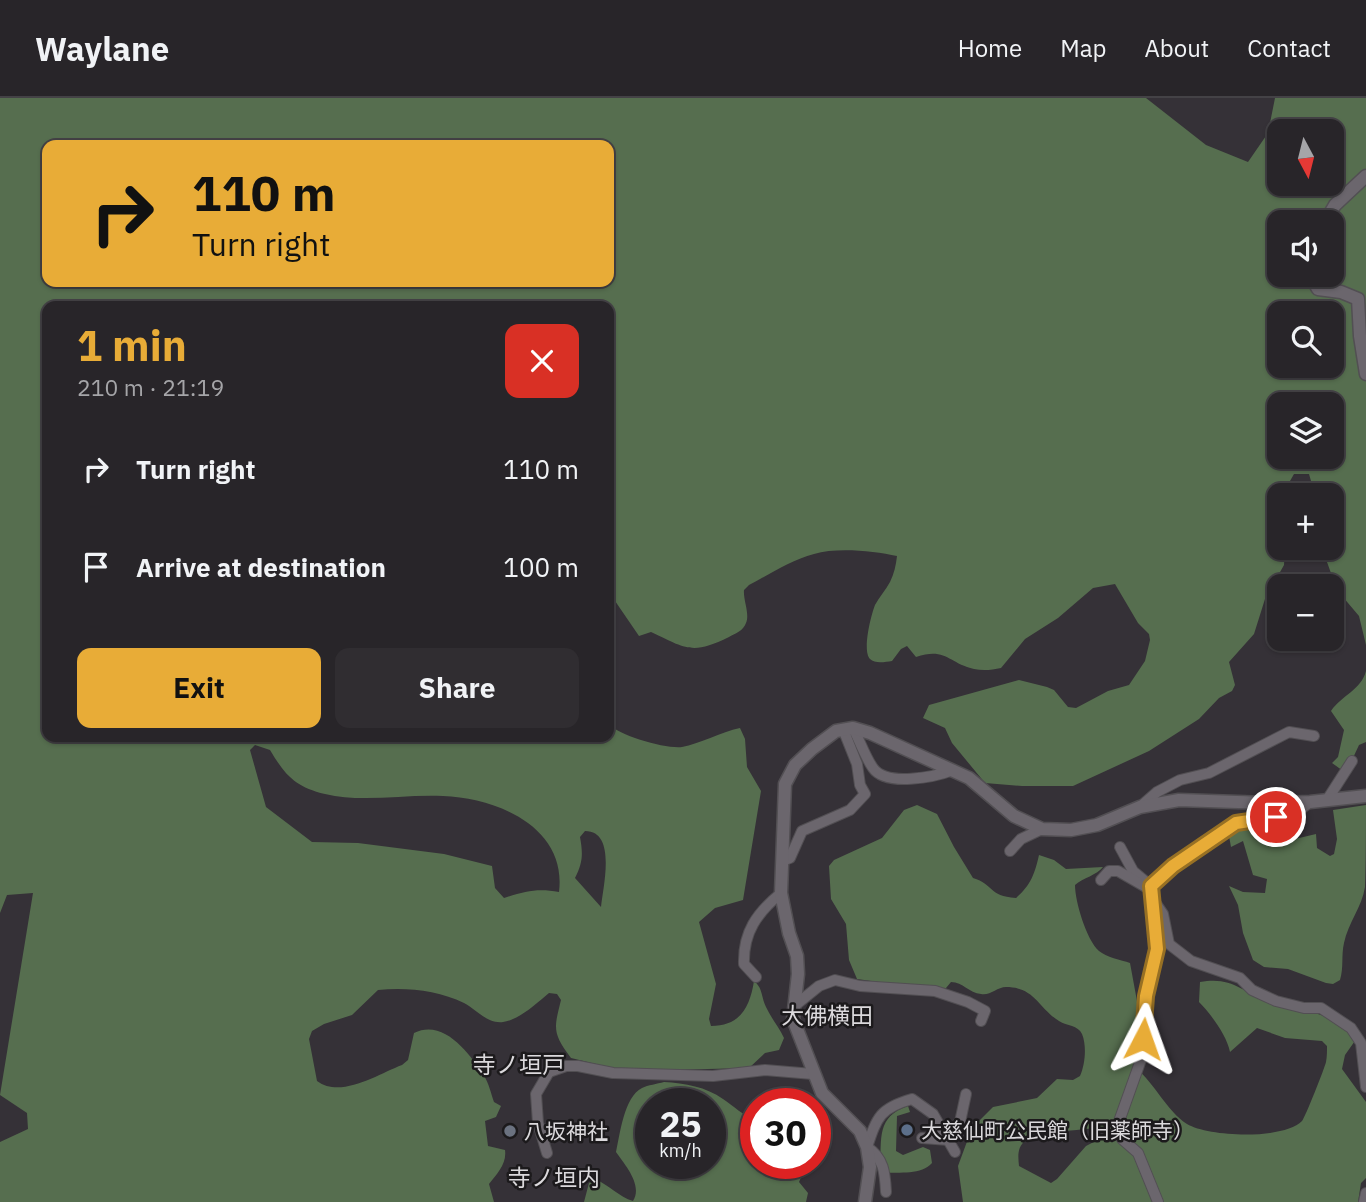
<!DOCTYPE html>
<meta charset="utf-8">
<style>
:root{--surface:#282529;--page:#302d31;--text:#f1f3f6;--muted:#a5a5a8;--line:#444246;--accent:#e8ac37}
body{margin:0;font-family:"IBM Plex Sans","Noto Sans JP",sans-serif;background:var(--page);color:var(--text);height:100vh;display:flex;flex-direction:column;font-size:26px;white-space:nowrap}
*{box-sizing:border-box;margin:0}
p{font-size:23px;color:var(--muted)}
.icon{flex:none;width:38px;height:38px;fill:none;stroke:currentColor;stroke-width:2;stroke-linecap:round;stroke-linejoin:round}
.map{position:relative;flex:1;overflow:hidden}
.drawer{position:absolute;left:42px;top:203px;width:572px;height:441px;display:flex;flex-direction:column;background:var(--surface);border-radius:14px;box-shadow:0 2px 5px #0004,0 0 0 2px var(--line)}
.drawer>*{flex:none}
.hud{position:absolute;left:42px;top:42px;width:572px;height:147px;border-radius:14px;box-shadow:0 2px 5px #0004,0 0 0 2px var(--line);background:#e8ac37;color:#111;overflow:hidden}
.needle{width:46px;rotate:173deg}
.tools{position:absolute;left:1267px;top:21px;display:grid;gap:14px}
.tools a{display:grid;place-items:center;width:77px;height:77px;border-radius:14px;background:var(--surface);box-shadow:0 2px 5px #0004,0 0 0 2px var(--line);font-size:35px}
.speed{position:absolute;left:635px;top:990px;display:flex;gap:14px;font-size:35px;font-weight:700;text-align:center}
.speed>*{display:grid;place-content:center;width:91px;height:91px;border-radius:50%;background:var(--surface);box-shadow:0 2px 5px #0004,0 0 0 2px var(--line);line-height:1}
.speed small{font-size:18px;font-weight:400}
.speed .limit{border:10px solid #d22;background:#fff;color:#111}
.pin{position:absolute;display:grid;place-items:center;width:60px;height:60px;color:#fff;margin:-30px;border:4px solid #fff;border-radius:50%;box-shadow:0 2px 7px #0007}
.me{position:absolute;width:77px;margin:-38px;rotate:4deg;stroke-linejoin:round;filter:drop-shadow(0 0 5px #0008)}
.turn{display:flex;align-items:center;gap:24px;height:147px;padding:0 35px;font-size:32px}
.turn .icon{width:91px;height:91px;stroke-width:2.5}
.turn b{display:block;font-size:49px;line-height:60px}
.round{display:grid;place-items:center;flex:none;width:74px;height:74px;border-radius:14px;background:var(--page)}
.head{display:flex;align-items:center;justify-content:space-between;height:119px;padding:0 35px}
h1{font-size:42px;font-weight:800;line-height:52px;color:var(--accent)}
.action{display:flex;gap:14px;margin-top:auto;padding:14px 35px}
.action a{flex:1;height:80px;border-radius:14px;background:var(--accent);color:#111;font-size:28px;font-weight:800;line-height:80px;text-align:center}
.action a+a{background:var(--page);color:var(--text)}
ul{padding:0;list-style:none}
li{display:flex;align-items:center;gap:21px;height:98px;padding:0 35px}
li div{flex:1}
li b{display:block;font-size:26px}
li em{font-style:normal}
header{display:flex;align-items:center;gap:42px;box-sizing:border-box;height:98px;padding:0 35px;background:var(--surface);border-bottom:2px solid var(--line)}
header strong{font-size:33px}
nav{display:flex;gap:38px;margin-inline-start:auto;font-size:24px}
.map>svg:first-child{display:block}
.forest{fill:#566e4f;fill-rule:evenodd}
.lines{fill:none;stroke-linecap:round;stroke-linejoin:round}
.minor-casing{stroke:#524f53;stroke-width:12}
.secondary-casing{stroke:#524f53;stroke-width:15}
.minor{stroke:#6b666d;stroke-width:10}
.secondary{stroke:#6b666d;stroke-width:12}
.route-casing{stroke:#977024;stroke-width:18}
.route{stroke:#e8ac37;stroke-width:12}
.service-dot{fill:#5c6f8a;stroke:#1c1a1c;stroke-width:2.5}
.worship-dot{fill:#6b7280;stroke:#1c1a1c;stroke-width:2.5}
.labels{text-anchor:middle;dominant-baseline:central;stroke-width:5;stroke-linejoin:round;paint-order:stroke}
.poi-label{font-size:21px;fill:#dbd9dc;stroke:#1c1a1c;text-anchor:start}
.neighbourhood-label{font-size:23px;fill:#dbd9dc;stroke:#1c1a1c}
</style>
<header>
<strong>Waylane</strong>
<nav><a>Home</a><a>Map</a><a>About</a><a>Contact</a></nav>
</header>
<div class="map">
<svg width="1366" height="1104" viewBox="0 0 1366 1104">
<rect width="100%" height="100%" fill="#353137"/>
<g class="forest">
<path d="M 0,0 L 1146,0 L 1206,47 L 1248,64 L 1268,35 L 1275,0 L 1366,0 L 1366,547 L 1359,518 L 1337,492 L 1322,450 L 1332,450 L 1332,397 L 1315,397 L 1309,376 L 1294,376 L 1286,390 L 1287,397 L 1279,397 L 1279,450 L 1285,450 L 1284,467 L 1265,501 L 1254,536 L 1229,564 L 1235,587 L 1232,593 L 1219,600 L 1199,621 L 1149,653 L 1073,688 L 1022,688 L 985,685 L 952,645 L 945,630 L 923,620 L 929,607 L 1019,582 L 1047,589 L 1054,592 L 1068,609 L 1076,610 L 1108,593 L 1129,587 L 1145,563 L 1150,542 L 1149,536 L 1138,525 L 1115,486 L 1093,490 L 1058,520 L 1025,541 L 1001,570 C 992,572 983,573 974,571 C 948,565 946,549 916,559 L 907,548 L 901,551 L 892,563 C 885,564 875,566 870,561 C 862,553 871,517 875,507 C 879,499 886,492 890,484 C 894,476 896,467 897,458 C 874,453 837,449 814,456 C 791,462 770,476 749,487 L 744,492 C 743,502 750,516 746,525 C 743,533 736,535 729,539 C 692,557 687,551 651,534 L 639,538 L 613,500 L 609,499 L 609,208 L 47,208 L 47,639 L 609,639 L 609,626 C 619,638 666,651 682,649 C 699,646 721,634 740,630 L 745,641 L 747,669 L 761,693 L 743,802 L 715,810 L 699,824 L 716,886 L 709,921 L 711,928 C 741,928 750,908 754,883 C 763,890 761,899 766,909 C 771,920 779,929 784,940 L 779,952 L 765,955 L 749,970 L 625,973 L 571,960 C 552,935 554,930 561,902 L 557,896 L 549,895 C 537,905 519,922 503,924 C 487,926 476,911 464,905 C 438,892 405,889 378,892 L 352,917 L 324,926 L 312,933 L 309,941 L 317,983 C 341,1001 378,976 402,967 L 408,962 L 414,935 C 444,920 470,956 484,978 C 489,985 491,996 494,1004 L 501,1008 L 496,1019 L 485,1023 L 488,1048 L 505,1052 C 507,1066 497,1076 489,1086 L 494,1104 L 0,1104 L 0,1044 L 28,1031 L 27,1015 L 0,997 L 33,795 L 7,797 L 0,815 ZM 1279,33 L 1332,33 L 1332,86 L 1279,86 ZM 47,47 L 609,47 L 609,184 L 47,184 ZM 1279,124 L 1332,124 L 1332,177 L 1279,177 ZM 1279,215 L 1332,215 L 1332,268 L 1279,268 ZM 1279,306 L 1332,306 L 1332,359 L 1279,359 ZM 255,647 L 270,652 C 285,677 295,689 325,696 C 362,705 405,696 443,698 C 497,700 567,729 559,794 C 538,790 525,793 504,800 L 495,790 L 492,768 L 444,756 L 358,745 L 312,744 L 266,709 L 250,652 ZM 585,733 C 617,733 603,789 601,809 L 575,780 C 583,764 583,756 580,739 Z"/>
<path d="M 1366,573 L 1366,644 L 1359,647 L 1346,675 L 1332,665 L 1338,659 L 1344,632 L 1331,613 C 1342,597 1361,592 1366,573 Z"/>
<path d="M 917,707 L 937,716 L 954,749 L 973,780 C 994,786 988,798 1016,800 C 1031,787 1035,775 1039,757 L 1054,762 L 1066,771 L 1103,769 C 1097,777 1083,780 1075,787 C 1075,803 1086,841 1099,853 C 1106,859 1121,862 1130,865 L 1137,903 L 1136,970 C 1155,986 1167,1013 1187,1026 C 1209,1039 1283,1042 1302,1023 C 1305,1020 1325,969 1326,964 C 1327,959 1327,953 1327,948 L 1322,943 L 1285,940 L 1257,930 L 1230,954 C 1227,938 1211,916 1199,904 L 1200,884 C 1231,878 1242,893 1267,904 C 1275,908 1285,909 1294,910 C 1316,914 1343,922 1357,940 L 1345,957 L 1342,971 L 1366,1004 L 1366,1080 L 1361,1085 L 1358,1104 L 963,1104 L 958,1068 L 972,1030 L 993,1009 L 1037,1000 L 1057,981 L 1073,982 L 1080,978 C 1085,967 1087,948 1082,936 C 1078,927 1067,928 1059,923 C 1039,911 1035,889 1006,889 C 997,889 990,898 981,896 C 969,895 963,884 951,884 L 946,890 L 914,889 L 857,881 L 849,862 L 846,826 L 831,801 L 829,768 L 834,762 L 882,740 L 904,712 ZM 1106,1029 L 1111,1035 L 1086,1048 L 1057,1081 L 1051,1085 L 1019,1068 C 1018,1058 1017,1049 1026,1042 C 1036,1034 1091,1031 1106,1029 Z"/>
<path d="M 1366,707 C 1366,733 1366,764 1365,789 C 1362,809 1348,825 1344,845 C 1341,858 1344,869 1340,882 L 1333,886 L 1326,885 L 1288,871 L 1264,869 L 1253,862 L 1243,835 L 1238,807 L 1229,788 L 1243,794 L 1265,795 L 1267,781 L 1253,777 L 1243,743 L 1231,749 L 1229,738 L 1245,729 L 1278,727 L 1280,738 L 1295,741 L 1316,736 L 1317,750 L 1330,758 L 1334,756 L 1337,741 L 1333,712 Z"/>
<path d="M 664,984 C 685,985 706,989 723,1001 C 735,1009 742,1017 756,1022 L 756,1066 L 779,1066 L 789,1079 L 791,1066 L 807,1066 L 799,1084 L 808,1095 L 806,1104 L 584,1104 L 589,1085 L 595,1081 C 609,1087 619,1099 633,1103 C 643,1087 625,1067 616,1054 C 620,1036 624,999 642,990 C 648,987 657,986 664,984 ZM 651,1006 L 710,1006 L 710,1066 L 651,1066 Z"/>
<path d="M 908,1008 L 910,1014 L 897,1018 L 896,1053 L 903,1057 L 923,1049 L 930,1052 L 932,1065 C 922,1077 899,1074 884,1075 L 880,1069 C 882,1040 876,1019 908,1008 Z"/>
</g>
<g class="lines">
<g class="minor-casing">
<g id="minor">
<path d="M 853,630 C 860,643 865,659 873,670 C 886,689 935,679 953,672"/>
<path d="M 1327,702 L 1352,663"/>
<path d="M 1141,708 L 1157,694 L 1180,682 L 1209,675 L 1289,634 L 1314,638"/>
<path d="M 1120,749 L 1133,773 L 1145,783"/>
<path d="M 1010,753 L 1021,741 L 1042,731"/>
<path d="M 782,763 L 790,760 L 802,733 L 850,712 L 865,696 L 860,687 L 857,666 L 843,631"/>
<path d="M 1101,782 L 1109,773 L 1118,773 L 1151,792"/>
<path d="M 1152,800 L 1163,816 L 1169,846 L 1191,863 L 1240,880 L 1252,892 L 1276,903 L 1304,910 L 1321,910 L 1351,930 L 1361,945 L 1366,989"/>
<path d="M 756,879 L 744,866 C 743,834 757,815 781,795"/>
<path d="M 793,909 L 819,888 L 835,882 L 860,888 L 935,893 L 968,904 L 985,913 L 981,923"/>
<path d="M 945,1035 L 960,1024 L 966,996"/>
<path d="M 922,1040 L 949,1042"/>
<path d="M 547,1055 L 538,1025 L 536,996 L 549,974 L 566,968 L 578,968 L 613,975 L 713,978 L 765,972 L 813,976"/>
<path d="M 886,1094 C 885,1075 884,1060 867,1049 C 877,1019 880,1010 912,1001 L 933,1016 L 955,1054"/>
<path d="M 1158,1104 L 1138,1055 L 1122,1041 L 1117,1029 L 1143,956 L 1146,898 L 1157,851 L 1151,788 L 1173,768 L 1236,725 L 1296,715 L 1310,704"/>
<path d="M 1364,1104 L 1366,1095"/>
</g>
</g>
<g class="secondary-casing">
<g id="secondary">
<path d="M 1325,124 L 1335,107 L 1366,78"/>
<path d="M 1310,177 L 1318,191 L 1341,194 L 1358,201 L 1360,238 L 1366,276"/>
<path d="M 865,1104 L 870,1069 L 867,1049 L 860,1033 L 822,995 L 793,921 L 798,876 L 797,858 L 789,835 L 781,795 L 785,686 L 795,667 L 812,651 L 836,633 L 853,630 L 870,635 L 969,680 L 1014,718 L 1042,731 L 1071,732 L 1097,727 L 1140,709 L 1179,702 L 1267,705 L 1310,704 L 1366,698"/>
</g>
</g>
<use href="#minor" class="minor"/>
<use href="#secondary" class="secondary"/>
</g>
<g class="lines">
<g class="route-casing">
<path id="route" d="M 1143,941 L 1146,898 L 1157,851 L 1151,788 L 1173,768 L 1236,725 L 1276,719"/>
</g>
<use href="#route" class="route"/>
</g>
<circle class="service-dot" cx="907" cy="1032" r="7"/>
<circle class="worship-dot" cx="510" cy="1033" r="7"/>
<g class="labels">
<g class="poi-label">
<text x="921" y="1032">大慈仙町公民館（旧薬師寺）</text>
<text x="524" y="1033">八坂神社</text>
</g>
<g class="neighbourhood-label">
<text x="827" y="917">大佛横田</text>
<text x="519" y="966">寺ノ垣戸</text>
<text x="554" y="1079">寺ノ垣内</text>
</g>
</g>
</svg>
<div class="tools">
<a><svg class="needle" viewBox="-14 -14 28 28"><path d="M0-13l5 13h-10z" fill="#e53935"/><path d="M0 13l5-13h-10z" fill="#a5a5a8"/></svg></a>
<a><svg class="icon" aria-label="sound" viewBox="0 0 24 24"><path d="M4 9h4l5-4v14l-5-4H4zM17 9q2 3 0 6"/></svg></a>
<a><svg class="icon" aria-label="search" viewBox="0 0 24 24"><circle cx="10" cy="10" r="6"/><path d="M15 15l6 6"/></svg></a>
<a><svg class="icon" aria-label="layers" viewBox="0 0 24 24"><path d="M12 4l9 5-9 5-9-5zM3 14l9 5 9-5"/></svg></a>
<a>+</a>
<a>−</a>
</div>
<div class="speed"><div>25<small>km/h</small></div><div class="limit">30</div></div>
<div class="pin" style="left:1276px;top:719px;background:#d93025"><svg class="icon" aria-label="arrive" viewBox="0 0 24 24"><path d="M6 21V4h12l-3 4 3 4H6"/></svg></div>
<svg class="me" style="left:1143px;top:941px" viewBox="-20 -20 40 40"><path d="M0-17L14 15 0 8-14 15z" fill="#e8ac37" stroke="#fff" stroke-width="4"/></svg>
<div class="hud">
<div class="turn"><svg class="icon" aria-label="right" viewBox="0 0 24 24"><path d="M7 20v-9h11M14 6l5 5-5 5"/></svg><div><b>110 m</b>Turn right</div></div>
</div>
<section class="drawer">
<div class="head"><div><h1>1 min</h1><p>210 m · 21:19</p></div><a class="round" style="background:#d93025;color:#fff"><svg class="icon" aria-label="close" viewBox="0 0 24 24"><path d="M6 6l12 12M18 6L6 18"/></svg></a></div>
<ul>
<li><svg class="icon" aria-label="right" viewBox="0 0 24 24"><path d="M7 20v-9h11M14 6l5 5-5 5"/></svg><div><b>Turn right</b></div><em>110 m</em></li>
<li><svg class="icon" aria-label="arrive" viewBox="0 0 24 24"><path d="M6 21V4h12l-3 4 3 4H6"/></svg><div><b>Arrive at destination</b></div><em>100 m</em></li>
</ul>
<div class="action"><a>Exit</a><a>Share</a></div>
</section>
</div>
